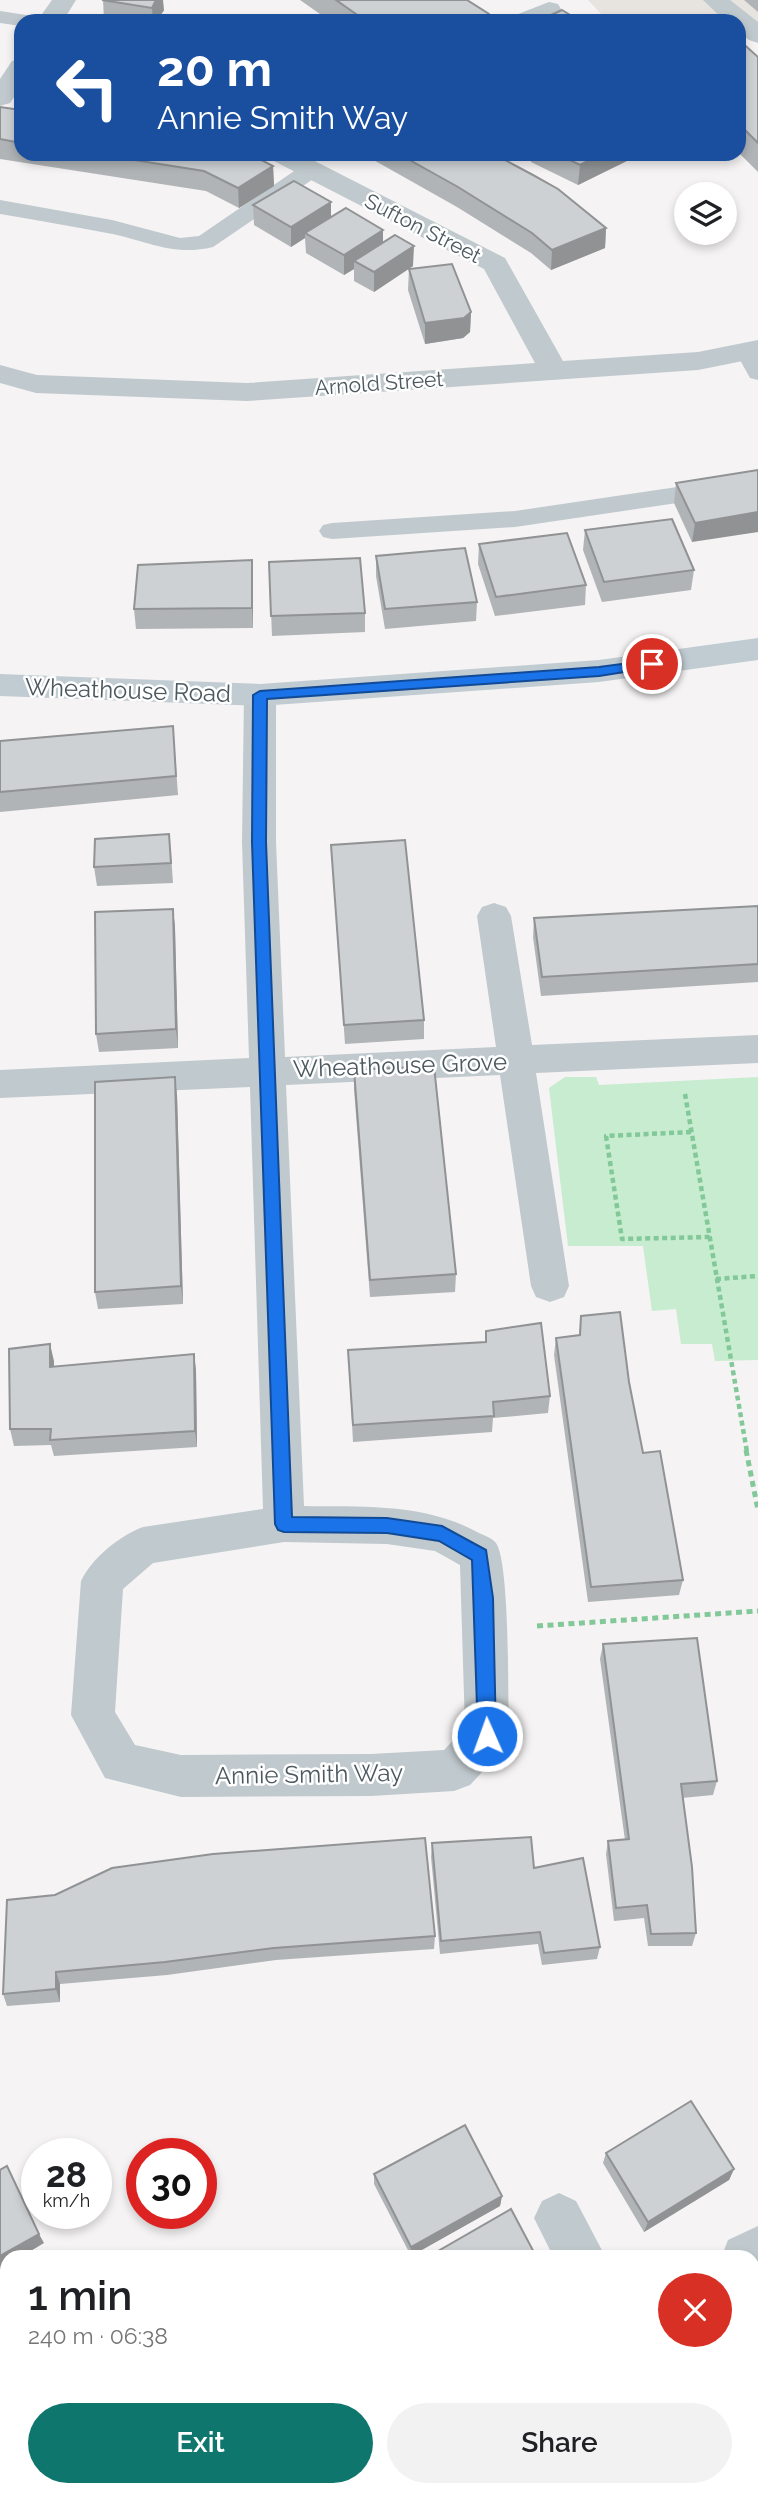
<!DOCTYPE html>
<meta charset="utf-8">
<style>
:root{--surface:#fff;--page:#f2f2f2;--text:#202124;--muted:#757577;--accent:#0f766e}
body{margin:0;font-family:Raleway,sans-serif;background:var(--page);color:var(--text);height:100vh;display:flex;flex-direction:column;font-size:26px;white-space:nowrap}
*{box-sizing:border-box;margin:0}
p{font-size:23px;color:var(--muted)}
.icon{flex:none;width:38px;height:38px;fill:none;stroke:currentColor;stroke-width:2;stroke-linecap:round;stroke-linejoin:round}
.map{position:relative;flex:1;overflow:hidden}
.details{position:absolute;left:0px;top:2250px;width:760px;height:247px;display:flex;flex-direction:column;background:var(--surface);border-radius:21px 21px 0 0;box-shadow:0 4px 10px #0003}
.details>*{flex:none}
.top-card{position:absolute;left:14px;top:14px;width:732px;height:147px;border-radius:21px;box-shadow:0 4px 10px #0003;background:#1a4fa0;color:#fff;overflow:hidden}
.controls{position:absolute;left:674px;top:182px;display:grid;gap:14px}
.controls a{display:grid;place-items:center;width:63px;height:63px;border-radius:50%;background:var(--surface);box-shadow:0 4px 10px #0003;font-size:35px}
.speed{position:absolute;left:21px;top:2138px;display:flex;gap:14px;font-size:35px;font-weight:700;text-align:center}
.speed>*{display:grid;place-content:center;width:91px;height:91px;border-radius:50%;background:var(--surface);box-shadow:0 4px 10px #0003;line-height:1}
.speed small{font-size:18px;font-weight:400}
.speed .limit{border:10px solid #d22;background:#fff;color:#111}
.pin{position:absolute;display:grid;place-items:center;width:60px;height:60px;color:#fff;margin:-30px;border:4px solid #fff;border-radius:50%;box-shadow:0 2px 7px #0007}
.me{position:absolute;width:77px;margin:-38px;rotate:358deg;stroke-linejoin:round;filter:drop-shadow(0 0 5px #0008)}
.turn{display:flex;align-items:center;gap:24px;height:147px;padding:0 28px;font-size:32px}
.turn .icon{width:91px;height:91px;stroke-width:2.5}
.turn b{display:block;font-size:49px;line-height:60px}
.round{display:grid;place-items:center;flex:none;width:74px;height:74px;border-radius:37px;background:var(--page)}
.headline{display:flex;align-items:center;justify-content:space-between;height:119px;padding:0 28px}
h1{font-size:42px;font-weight:600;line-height:52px}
.action{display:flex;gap:14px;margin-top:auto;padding:14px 28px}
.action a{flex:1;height:80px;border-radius:42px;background:var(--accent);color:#fff;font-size:28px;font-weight:600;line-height:80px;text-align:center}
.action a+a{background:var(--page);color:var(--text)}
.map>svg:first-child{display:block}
.commercial{fill:#e7e3df}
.green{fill:#c7eccf}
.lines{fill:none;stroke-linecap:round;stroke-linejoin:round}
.path-far1{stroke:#82c899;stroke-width:4.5;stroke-dasharray:5 3.5;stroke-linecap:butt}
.path{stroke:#82c899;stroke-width:5;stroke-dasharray:6 4.5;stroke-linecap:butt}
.lane{fill:#c0c9cd;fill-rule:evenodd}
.street{fill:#c0c9cd;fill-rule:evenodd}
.secondary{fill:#c1ccd2;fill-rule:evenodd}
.wall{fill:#b0b4b6}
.shaded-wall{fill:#909294}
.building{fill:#cdd1d4;stroke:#909294;stroke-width:2}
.route{fill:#1a73e8;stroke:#114b97;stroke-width:2}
.labels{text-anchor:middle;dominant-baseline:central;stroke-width:5;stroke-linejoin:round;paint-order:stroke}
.far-street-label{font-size:21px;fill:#4c595f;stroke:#fff}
.street-label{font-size:24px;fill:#4c595f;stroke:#fff}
</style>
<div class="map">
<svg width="758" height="2496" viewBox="0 0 758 2496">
<rect width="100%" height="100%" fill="#f5f3f3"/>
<path class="commercial" d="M 588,0 L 758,0 L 758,29 L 739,36 L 738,21 L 608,21 Z"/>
<path class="green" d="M 565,1077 L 596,1077 L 599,1085 L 758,1077 L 758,1360 L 715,1361 L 712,1344 L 681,1344 L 676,1309 L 652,1311 L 643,1246 L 568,1246 L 549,1088 Z"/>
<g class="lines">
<g class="path-far1">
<path d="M 685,1094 L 747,1452"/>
<path d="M 691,1132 L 606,1136 L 622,1239 L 710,1237"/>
<path d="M 716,1279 L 758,1276"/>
</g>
<g class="path">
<path d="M 746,1450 L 758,1510"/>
<path d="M 537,1626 L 758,1611"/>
</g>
<g class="lane">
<path d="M 0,11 L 39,17 L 42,21 L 21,21 L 21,26 L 0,23 Z"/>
<path d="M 311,163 L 319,165 L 322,170 L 319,175 L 213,247 C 172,257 146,240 107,233 C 71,226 36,220 0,214 L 0,200 L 112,220 L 180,238 L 199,236 L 303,165 Z"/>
<path d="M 747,344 L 755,346 L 758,350 L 758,380 L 750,378 L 735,351 L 739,346 Z"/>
<path d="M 758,475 L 758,491 L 515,527 L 332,539 L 323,537 L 319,531 L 323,525 L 332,523 L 515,511 Z"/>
<path d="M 77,2490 L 120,2490 L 122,2496 L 79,2496 Z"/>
</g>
<g class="street">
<path d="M 52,0 L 76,0 L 63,21 L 37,21 Z"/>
<path d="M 703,0 L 730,0 L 758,22 L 758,43 L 749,40 L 738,32 L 738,21 L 725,21 Z"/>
<path d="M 549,2 L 558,4 L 561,9 C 550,25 527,21 509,21 L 513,16 Z"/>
<path d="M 21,58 L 21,87 L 10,103 L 0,106 L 0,79 L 12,61 Z"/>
<path d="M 268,154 L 301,154 L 505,258 L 563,361 L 698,352 L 758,340 L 758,358 L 698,370 L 247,401 L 36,393 L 0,383 L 0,365 L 37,375 L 247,383 L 535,363 L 484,269 L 272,160 Z"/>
<path d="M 260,684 L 271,687 L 276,695 L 276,842 L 285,1057 L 496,1047 L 477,916 L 482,907 L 494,903 L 506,907 L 511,916 L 532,1045 L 758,1035 L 758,1063 L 536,1073 L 569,1286 L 564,1297 L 550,1302 L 536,1297 L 531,1286 L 500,1075 L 286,1085 L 304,1506 C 363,1507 424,1503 477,1532 C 483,1535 492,1538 496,1543 C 510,1562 508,1704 509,1736 L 503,1750 L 470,1785 L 454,1791 L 371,1796 L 181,1797 L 105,1778 L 71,1715 L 81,1581 C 92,1558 119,1536 143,1527 L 263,1509 L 250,1087 L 0,1098 L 0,1070 L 249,1058 L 242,842 L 244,695 L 249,687 ZM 284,1542 L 387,1544 L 435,1551 L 460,1565 L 465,1728 L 444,1750 L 371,1754 L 181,1755 L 135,1745 L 115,1712 L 123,1589 L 153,1563 Z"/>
<path d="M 559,2193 L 576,2201 L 606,2258 L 554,2258 L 534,2218 L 542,2201 Z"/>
<path d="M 758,2226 L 758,2278 L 752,2280 L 752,2258 L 721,2258 L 728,2240 Z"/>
</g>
<path class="secondary" d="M 758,638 L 758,660 L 599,682 L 260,706 L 0,696 L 0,674 L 260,684 L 599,660 Z"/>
</g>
<g class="wall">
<path d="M 103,0 L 164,10 L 157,21 L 104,20 Z"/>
<path d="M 300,0 L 467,0 L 492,21 L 330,21 Z"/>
<path d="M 744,0 L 758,0 L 758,12 Z"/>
<path d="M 738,39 L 758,57 L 758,172 L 738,152 Z"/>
<path d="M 0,107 L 21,110 L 21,154 L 250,154 L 273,166 L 274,186 L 239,208 L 206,191 L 0,159 Z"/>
<path d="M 363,154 L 494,154 L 606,228 L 605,248 L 551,270 L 531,253 L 457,207 Z"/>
<path d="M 531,154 L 641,154 L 578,185 L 531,162 Z"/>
<path d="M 253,205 L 331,217 L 383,230 L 383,242 L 413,266 L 374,292 L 354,281 L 354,269 L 344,275 L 306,253 L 305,238 L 291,247 L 254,225 Z"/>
<path d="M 409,269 L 471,312 L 470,332 L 463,338 L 425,344 L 408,290 Z"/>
<path d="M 758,470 L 692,542 L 674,503 L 676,483 Z"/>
<path d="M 585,530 L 694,570 L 691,590 L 602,602 L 583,550 Z"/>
<path d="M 479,544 L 586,585 L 585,605 L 495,616 L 478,564 Z"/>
<path d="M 376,556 L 477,602 L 476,621 L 385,629 L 376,576 Z"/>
<path d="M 252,560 L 253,580 L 253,628 L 136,629 L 134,609 Z"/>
<path d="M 269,562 L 365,613 L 365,632 L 272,636 Z"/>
<path d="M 173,726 L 178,795 L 0,812 L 0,741 Z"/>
<path d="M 331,845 L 424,1020 L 424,1039 L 345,1044 Z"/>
<path d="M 171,854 L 173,883 L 97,886 L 94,867 Z"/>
<path d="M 758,906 L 758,982 L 541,996 L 533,937 L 534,918 Z"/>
<path d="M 173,909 L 175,928 L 178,1048 L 99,1052 L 96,1034 Z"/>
<path d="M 354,1070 L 456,1274 L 455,1292 L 370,1297 L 354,1089 Z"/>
<path d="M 177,1095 L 183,1304 L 98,1309 L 95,1292 Z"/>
<path d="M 581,1316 L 629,1382 L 643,1453 L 683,1580 L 679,1595 L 588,1602 L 554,1355 L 556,1338 L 579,1335 Z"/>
<path d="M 50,1344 L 54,1367 L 194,1354 L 196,1371 L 197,1447 L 54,1456 L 51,1445 L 14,1446 L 10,1429 Z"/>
<path d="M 348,1350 L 550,1396 L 548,1413 L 493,1418 L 492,1432 L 353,1442 Z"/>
<path d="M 603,1644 L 717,1781 L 713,1795 L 682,1798 L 696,1933 L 692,1946 L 648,1946 L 644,1918 L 614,1921 L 606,1854 L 608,1841 L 625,1840 L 600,1659 Z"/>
<path d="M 432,1843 L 534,1868 L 600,1947 L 597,1959 L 542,1965 L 538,1944 L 440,1954 L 431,1857 Z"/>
<path d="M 7,1900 L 435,1936 L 434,1949 L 276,1960 L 167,1975 L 60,1984 L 60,2002 L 7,2006 L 3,1994 Z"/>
<path d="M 606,2153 L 734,2169 L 729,2180 L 644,2232 L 603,2163 Z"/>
<path d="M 374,2174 L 502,2196 L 500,2206 L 411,2256 L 374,2184 Z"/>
<path d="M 758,2385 L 758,2456 L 752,2447 L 752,2389 Z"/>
</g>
<g class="shaded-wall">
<path d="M 156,0 L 163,0 L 164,10 L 157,21 L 153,21 L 152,8 Z"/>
<path d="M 602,154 L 641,154 L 578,185 L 580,165 Z"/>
<path d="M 273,166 L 274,186 L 239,208 L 238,188 Z"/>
<path d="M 331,202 L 331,222 L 305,233 L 305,238 L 291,247 L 291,227 Z"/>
<path d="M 606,228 L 605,248 L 551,270 L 552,250 Z"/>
<path d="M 383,230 L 383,250 L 354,261 L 354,269 L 344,275 L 344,255 Z"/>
<path d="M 414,246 L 413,266 L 374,292 L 374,272 Z"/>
<path d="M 471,312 L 470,332 L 463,338 L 425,344 L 425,323 Z"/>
<path d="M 758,512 L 758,532 L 692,542 L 695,523 Z"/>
<path d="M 252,560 L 253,580 L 253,628 L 252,608 Z"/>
<path d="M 173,909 L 175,928 L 178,1048 L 176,1029 Z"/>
<path d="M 175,1077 L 177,1095 L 183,1304 L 181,1286 Z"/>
<path d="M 50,1344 L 54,1361 L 54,1384 L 50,1367 Z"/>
<path d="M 194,1354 L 196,1371 L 197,1447 L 195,1431 Z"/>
<path d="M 56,1972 L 60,1984 L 60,2002 L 56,1989 Z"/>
<path d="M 734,2169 L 729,2180 L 644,2232 L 648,2222 Z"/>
<path d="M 502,2196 L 500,2206 L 411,2256 L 411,2247 Z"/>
<path d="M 39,2234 L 44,2243 L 19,2258 L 7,2258 L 7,2265 L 0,2269 L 0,2256 Z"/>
</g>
<g class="building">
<path d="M 102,0 L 156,0 L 152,8 Z"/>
<path d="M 336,0 L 467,0 L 489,14 L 492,21 L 366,21 Z"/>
<path d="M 562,10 L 580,21 L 538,21 Z"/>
<path d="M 738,39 L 758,57 L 758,143 L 738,123 Z"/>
<path d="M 0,107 L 21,110 L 21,143 L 0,139 Z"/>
<path d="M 96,154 L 250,154 L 273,166 L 238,188 L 204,171 Z"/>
<path d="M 399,154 L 494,154 L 533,175 L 558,189 L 606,228 L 552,250 L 532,233 L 458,187 Z"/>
<path d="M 557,154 L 602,154 L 580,165 Z"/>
<path d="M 294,181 L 331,202 L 291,227 L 253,205 Z"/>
<path d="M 346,208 L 383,230 L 344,255 L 305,233 Z"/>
<path d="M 395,235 L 414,246 L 374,272 L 354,261 Z"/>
<path d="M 452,264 L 471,312 L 464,318 L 425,323 L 409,269 Z"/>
<path d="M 758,470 L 758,512 L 695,523 L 676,483 Z"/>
<path d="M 672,519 L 694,570 L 604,582 L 585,530 Z"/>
<path d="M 567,533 L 586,585 L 496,597 L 479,544 Z"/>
<path d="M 465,548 L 477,602 L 385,609 L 376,556 Z"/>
<path d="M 360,558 L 365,613 L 271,616 L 269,562 Z"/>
<path d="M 252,560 L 252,608 L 134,609 L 138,565 Z"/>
<path d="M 173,726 L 176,776 L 0,792 L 0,741 Z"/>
<path d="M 169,834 L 171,863 L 94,867 L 95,839 Z"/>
<path d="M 405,840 L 424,1020 L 344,1025 L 331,845 Z"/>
<path d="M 758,906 L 758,964 L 542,977 L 534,918 Z"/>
<path d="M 173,909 L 176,1029 L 96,1034 L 95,912 Z"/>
<path d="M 434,1066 L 456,1274 L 370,1280 L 354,1070 Z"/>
<path d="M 175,1077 L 181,1286 L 95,1292 L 95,1082 Z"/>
<path d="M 620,1312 L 629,1382 L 643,1453 L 660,1451 L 683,1580 L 591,1587 L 556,1338 L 580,1335 L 581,1316 Z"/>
<path d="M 541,1323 L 550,1396 L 493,1402 L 494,1416 L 353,1425 L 348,1350 L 486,1342 L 486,1331 Z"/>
<path d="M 50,1344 L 50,1367 L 194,1354 L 195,1431 L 50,1440 L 51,1429 L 10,1429 L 9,1349 Z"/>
<path d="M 697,1638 L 717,1781 L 681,1784 L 692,1867 L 696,1933 L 651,1934 L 647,1905 L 616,1908 L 608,1841 L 629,1839 L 603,1644 Z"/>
<path d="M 531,1837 L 534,1868 L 583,1858 L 600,1947 L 544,1953 L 540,1932 L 441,1941 L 432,1843 Z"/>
<path d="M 425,1838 L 435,1936 L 274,1948 L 165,1962 L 56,1972 L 56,1989 L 3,1994 L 7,1900 L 55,1895 L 112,1868 L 213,1854 Z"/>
<path d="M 691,2101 L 734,2169 L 648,2222 L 606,2153 Z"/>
<path d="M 465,2125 L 502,2196 L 411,2247 L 374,2174 Z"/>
<path d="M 7,2166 L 39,2234 L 0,2256 L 0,2170 Z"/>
<path d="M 511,2209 L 537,2258 L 426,2258 Z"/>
<path d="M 758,2385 L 758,2440 L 752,2431 L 752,2389 Z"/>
<path d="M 7,2445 L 7,2490 L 40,2490 L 43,2496 L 0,2496 L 0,2449 Z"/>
<path d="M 186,2490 L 281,2490 L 284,2496 L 189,2496 Z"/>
<path d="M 564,2490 L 651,2490 L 654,2496 L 554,2496 Z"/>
</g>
<path class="route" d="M 652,660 L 657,661 L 657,667 L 599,676 L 267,699 L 266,842 L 292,1517 L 387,1518 L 442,1526 L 486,1550 L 493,1598 L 496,1736 L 493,1742 L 487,1744 L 481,1742 L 478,1736 L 472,1560 L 439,1541 L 387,1533 L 284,1532 L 278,1530 L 275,1524 L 252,842 L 253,695 L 260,691 L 599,667 Z"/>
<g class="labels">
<g class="far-street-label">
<text transform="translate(423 228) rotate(27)">Sufton Street</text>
<text transform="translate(379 383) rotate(-4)">Arnold Street</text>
</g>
<g class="street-label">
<text transform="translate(128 690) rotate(2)">Wheathouse Road</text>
<text transform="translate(400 1065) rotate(-2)">Wheathouse Grove</text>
<text transform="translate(309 1774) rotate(-1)">Annie Smith Way</text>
</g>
</g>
</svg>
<div class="controls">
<a><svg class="icon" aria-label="layers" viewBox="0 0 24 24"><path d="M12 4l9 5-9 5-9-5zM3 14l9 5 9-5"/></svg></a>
</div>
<div class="speed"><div>28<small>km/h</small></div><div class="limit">30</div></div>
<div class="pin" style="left:652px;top:664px;background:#d93025"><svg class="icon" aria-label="arrive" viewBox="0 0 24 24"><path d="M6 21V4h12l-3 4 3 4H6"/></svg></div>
<svg class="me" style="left:487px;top:1736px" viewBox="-20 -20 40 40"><circle r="17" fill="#1a73e8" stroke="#fff" stroke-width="3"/><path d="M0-11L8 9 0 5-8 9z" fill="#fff"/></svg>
<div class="top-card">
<div class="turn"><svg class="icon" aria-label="left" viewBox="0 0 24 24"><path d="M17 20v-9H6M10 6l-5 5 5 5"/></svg><div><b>20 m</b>Annie Smith Way</div></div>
</div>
<section class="details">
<div class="headline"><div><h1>1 min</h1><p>240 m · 06:38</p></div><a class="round" style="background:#d93025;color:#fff"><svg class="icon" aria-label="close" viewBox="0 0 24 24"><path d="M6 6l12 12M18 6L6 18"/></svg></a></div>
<div class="action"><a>Exit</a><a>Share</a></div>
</section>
</div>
